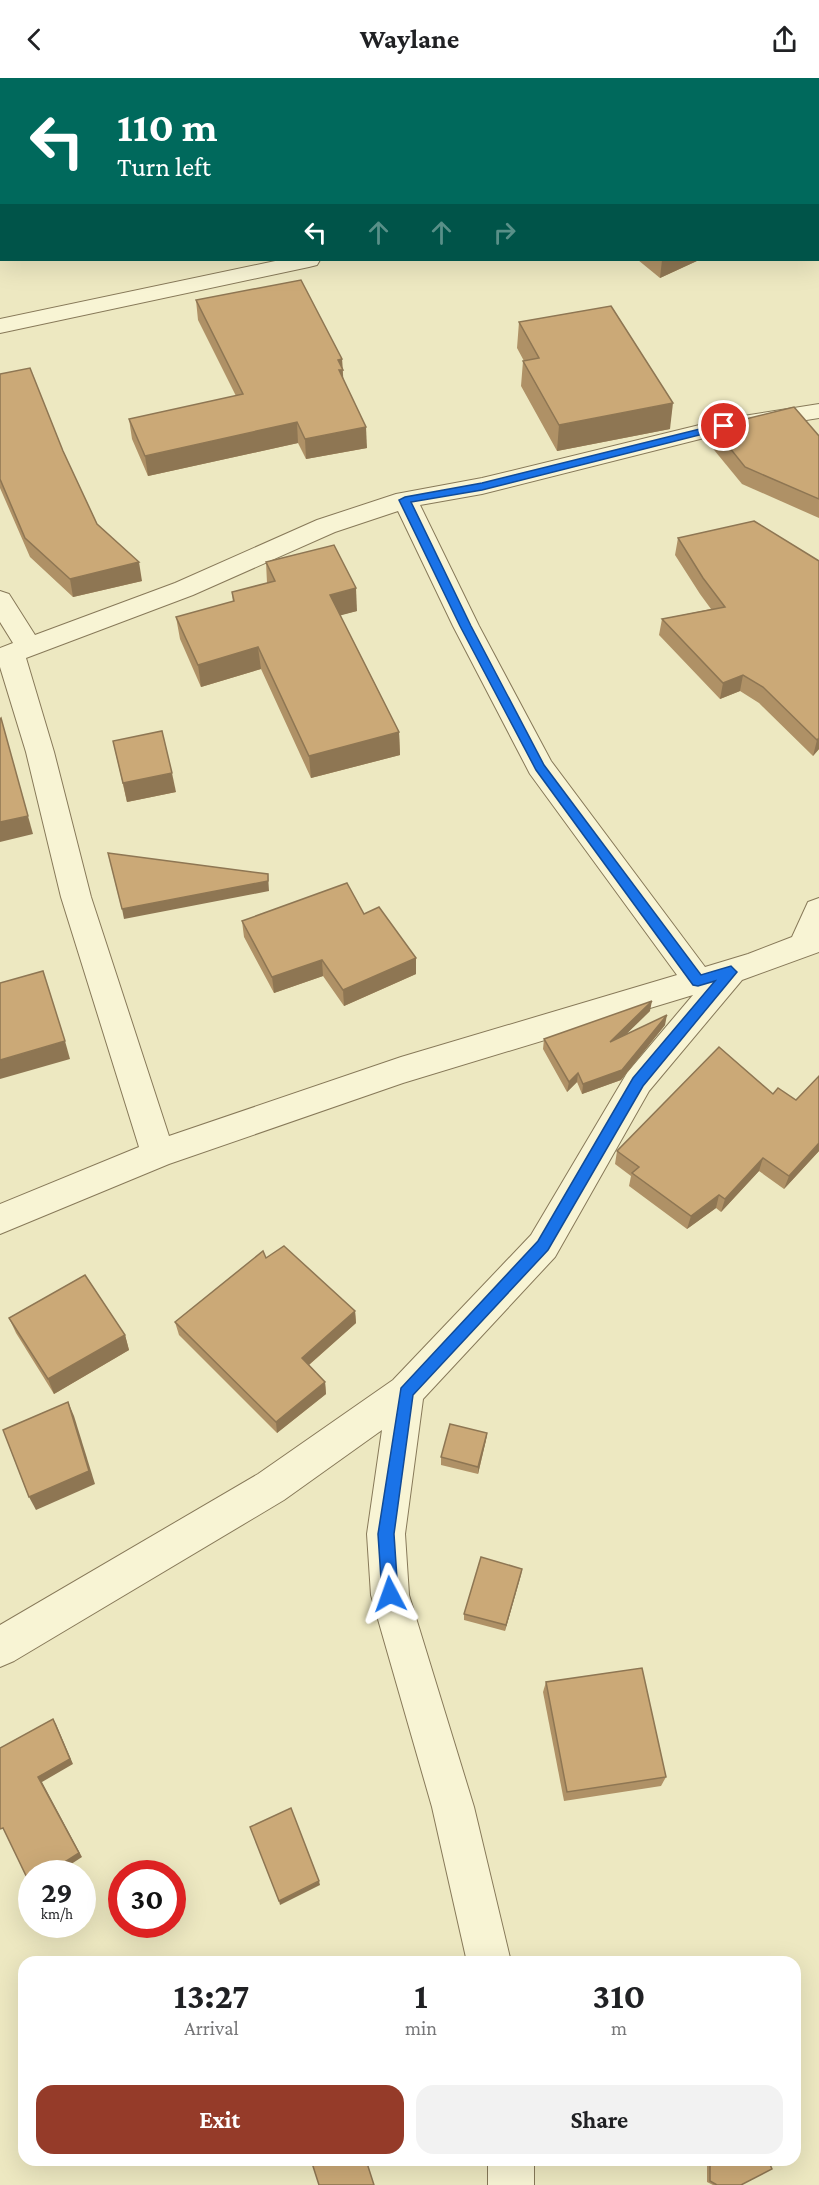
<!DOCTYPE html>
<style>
:root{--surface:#fff;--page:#f2f2f2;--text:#202124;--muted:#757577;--accent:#953b29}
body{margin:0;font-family:"Crimson Pro",serif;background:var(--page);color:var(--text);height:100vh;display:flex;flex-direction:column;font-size:22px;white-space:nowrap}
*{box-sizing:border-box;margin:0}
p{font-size:20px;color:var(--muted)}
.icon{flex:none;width:33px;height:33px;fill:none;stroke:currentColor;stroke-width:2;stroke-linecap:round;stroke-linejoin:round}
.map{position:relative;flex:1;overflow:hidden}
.details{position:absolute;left:18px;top:1878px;width:783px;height:210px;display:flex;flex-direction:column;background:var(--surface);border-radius:18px;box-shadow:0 6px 24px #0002}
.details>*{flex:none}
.banner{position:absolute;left:0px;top:0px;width:819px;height:183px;box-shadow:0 6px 24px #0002;background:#00695c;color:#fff;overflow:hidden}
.speed{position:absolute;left:18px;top:1782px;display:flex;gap:12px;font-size:30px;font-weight:700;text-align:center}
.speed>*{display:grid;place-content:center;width:78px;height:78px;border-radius:50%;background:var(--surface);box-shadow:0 6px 24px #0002;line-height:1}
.speed small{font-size:15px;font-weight:400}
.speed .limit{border:9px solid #d22;background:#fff;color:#111}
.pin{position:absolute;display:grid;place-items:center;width:51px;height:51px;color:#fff;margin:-26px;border:3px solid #fff;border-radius:50%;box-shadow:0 2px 6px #0007}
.me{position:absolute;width:66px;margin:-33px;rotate:356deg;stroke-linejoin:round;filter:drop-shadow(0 0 4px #0008)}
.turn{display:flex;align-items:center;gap:21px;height:126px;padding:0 18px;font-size:27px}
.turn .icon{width:78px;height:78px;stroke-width:2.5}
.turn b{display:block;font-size:42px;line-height:51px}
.lanes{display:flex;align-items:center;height:57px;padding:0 18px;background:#0003;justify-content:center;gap:30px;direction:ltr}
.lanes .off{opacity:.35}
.eta{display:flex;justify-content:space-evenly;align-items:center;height:102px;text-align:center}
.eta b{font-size:36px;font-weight:700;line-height:42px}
.primary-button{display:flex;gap:12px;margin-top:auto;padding:12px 18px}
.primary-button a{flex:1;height:69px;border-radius:18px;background:var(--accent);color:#fff;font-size:24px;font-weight:700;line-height:69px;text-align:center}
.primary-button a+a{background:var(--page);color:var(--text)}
header{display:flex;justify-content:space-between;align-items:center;height:78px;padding:0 18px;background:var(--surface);font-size:27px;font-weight:700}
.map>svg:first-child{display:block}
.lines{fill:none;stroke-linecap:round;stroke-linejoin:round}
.street-casing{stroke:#877959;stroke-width:2}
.street{fill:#f8f4d4;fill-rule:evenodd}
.wall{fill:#af9166}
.shaded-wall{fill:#8e7653}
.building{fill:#cba977;stroke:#8e7653;stroke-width:1.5}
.route{fill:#1a73e8;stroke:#114b97;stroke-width:1.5}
</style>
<header><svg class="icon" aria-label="back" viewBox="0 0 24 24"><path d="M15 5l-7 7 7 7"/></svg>Waylane<svg class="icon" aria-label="share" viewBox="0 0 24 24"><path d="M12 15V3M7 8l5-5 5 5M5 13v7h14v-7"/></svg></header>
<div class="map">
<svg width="819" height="2107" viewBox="0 0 819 2107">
<rect width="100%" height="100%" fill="#ede8c1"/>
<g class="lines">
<g class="street-casing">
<g id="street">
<path d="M 145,0 L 165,0 L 166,2 L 146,2 Z"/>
<path d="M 705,0 L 726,0 L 727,2 L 706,2 Z"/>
<rect x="0" y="47" width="2" height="12"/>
<path d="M 280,182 L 320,182 L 317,187 L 309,189 L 0,255 L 0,241 Z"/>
<path d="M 819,326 L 819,340 L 724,355 L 482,416 L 420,427 L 479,548 L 551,683 L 705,889 L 748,876 L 792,859 L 808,824 L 819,820 L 819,874 L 742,902 L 649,1013 L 555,1179 L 423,1321 L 405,1456 L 409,1517 L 474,1729 L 511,1884 L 467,1884 L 432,1729 L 371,1517 L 367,1456 L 382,1352 L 284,1422 L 14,1583 L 0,1589 L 0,1547 L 258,1396 L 393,1302 L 531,1157 L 627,995 L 693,917 L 403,1005 L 169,1086 L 0,1156 L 0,1126 L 139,1069 L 61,819 L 26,674 L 0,589 L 0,570 L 13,565 L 0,544 L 0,513 L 9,516 L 35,557 L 175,505 L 317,442 L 396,416 L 482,400 L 724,341 ZM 398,433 L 453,548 L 530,696 L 677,897 L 401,979 L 169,1058 L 91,819 L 54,674 L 26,580 L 193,517 L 335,454 Z"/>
<rect x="488" y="2082" width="46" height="25"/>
</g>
</g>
<use href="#street" class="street"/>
</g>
<g class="wall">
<path d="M 0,0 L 76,0 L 76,2 L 2,2 L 2,10 L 0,10 Z"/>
<path d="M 819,69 L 819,106 L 818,105 L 818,70 Z"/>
<path d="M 638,182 L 699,182 L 660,200 Z"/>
<path d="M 196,222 L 342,281 L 343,303 L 367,370 L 306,381 L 298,365 L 148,398 L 132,361 L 129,341 L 236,318 L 198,242 Z"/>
<path d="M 519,244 L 670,351 L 557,373 L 521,308 L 523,283 L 524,283 L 517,270 Z"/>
<path d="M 0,296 L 63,373 L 97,446 L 142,503 L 73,519 L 30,479 L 0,410 Z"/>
<path d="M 713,349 L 819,358 L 819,440 L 742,406 L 710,367 Z"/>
<path d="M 678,460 L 819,483 L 819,671 L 813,678 L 759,625 L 740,613 L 720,621 L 659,557 L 662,541 L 711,531 L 700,516 L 675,477 Z"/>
<path d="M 266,484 L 357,533 L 340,537 L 399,654 L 400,677 L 311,700 L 261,591 L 201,609 L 180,561 L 176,539 L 233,524 L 232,514 L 267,505 Z"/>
<path d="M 113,663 L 176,714 L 127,724 Z"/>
<path d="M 364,836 L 416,880 L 416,896 L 344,928 L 323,898 L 274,915 L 244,859 L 242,843 Z"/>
<path d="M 650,933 L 626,956 L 665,947 L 621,1002 L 582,1016 L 577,1004 L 567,1014 L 543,971 L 544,961 Z"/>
<path d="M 617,1073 L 819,1073 L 784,1111 L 759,1093 L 721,1134 L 716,1130 L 687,1151 L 629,1108 L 631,1098 L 615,1086 Z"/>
<path d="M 266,1180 L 355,1233 L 356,1245 L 309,1287 L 325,1304 L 326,1316 L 277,1355 L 179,1257 L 175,1244 Z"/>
<path d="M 9,1240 L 125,1257 L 129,1272 L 54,1316 L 16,1255 Z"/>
<path d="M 487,1355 L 486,1362 L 478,1396 L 441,1387 L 441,1379 Z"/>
<path d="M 522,1491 L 505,1553 L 464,1542 L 464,1536 Z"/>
<path d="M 546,1604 L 666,1699 L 661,1708 L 564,1723 L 543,1614 Z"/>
<path d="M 707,2082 L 768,2082 L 741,2107 L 713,2107 L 707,2104 Z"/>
</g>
<g class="shaded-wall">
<path d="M 662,182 L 699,182 L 660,200 Z"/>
<path d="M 342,281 L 344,312 L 339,313 L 338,282 Z"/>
<path d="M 673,325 L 670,351 L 557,373 L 559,347 Z"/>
<path d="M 297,344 L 298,365 L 148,398 L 145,378 Z"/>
<path d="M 366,349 L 367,370 L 306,381 L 305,361 Z"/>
<path d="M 139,484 L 142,503 L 73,519 L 70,501 Z"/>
<path d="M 356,510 L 357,533 L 331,540 L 330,517 Z"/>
<path d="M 258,569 L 261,591 L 201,609 L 198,587 Z"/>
<path d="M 743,597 L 740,613 L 720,621 L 723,605 Z"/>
<path d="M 399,654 L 400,677 L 311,700 L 309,678 Z"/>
<path d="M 819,660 L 819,671 L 813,678 L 817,662 Z"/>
<path d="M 172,695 L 176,714 L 127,724 L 123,705 Z"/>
<path d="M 28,738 L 33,756 L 0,764 L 0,744 Z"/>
<path d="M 268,796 L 269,813 L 124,841 L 122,831 Z"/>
<path d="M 416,880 L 416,896 L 344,928 L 343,912 Z"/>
<path d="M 322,882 L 323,898 L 274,915 L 272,899 Z"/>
<path d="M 652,923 L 650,933 L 609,973 L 610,964 Z"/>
<path d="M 667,937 L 665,947 L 621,1002 L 582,1016 L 583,1006 Z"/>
<path d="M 65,963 L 70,981 L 0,1001 L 0,982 Z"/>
<path d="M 578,995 L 577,1004 L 567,1014 L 569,1004 Z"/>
<path d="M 819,1065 L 819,1073 L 784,1111 L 789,1098 Z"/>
<path d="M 763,1080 L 759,1093 L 721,1134 L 725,1121 Z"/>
<path d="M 719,1117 L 716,1130 L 687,1151 L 691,1138 Z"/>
<path d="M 355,1233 L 356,1245 L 303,1292 L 302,1280 Z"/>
<path d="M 125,1257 L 129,1272 L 54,1316 L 48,1301 Z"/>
<path d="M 325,1304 L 326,1316 L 277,1355 L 276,1344 Z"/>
<path d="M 68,1324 L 74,1338 L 95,1406 L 36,1432 L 29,1419 Z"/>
<path d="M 487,1355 L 486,1362 L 478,1396 L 478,1389 Z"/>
<path d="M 522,1491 L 521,1497 L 505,1553 L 506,1547 Z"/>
<path d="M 53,1641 L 56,1646 L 73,1686 L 42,1704 L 82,1779 L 56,1796 L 46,1796 L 38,1699 Z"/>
<path d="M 319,1803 L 320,1807 L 280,1827 L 279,1823 Z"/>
</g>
<g class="building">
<path d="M 819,69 L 819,83 L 818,82 L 818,70 Z"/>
<path d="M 301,202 L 342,281 L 338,282 L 343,292 L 339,292 L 366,349 L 305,361 L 297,344 L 145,378 L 129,341 L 243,316 L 196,222 Z"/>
<path d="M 611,228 L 673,325 L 559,347 L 523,283 L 539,280 L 519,244 Z"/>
<path d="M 30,290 L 63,373 L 97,446 L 139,484 L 70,501 L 25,460 L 0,401 L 0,296 Z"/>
<path d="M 794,329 L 819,358 L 819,421 L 745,389 L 713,349 Z"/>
<path d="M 754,443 L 819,483 L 819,660 L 817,662 L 763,609 L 743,597 L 723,605 L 662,541 L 725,529 L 703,500 L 678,460 Z"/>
<path d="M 334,467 L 356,510 L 330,517 L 399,654 L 309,678 L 258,569 L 198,587 L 176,539 L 234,523 L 232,514 L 275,503 L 266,484 Z"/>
<path d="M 1,640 L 28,738 L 0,744 L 0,641 Z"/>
<path d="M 162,653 L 172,695 L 123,705 L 113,663 Z"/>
<path d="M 108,775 L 268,796 L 268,803 L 122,831 Z"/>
<path d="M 347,805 L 364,836 L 379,829 L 416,880 L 343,912 L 322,882 L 272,899 L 242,843 Z"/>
<path d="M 43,893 L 65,963 L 0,982 L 0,905 Z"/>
<path d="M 652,923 L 610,964 L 667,937 L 622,992 L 583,1006 L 578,995 L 569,1004 L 544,961 Z"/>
<path d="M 719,969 L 773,1016 L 778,1010 L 796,1022 L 819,998 L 819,1065 L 789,1098 L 763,1080 L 725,1121 L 719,1117 L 691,1138 L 632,1095 L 639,1089 L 617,1073 Z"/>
<path d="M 284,1168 L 355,1233 L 302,1280 L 325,1304 L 276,1344 L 175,1244 L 263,1173 L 266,1180 Z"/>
<path d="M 85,1197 L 125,1257 L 48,1301 L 9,1240 Z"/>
<path d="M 68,1324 L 89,1393 L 29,1419 L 3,1352 Z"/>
<path d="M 450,1346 L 487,1355 L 478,1389 L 441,1379 Z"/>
<path d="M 481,1479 L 522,1491 L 506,1547 L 464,1536 Z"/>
<path d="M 642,1590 L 666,1699 L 567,1714 L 546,1604 Z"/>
<path d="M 53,1641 L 70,1681 L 38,1699 L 79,1775 L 46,1796 L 32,1796 L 32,1805 L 30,1806 L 3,1750 L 0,1751 L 0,1670 Z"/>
<path d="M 291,1730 L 319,1803 L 279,1823 L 250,1749 Z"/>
<path d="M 311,2082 L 366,2082 L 374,2107 L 319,2107 Z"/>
<path d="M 710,2082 L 768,2082 L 772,2091 L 741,2107 L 717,2107 L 710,2103 Z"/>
</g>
<path class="route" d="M 724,345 L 727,346 L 727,350 L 482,412 L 411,424 L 471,548 L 544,687 L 701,897 L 731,888 L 737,894 L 643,1008 L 548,1172 L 413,1317 L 394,1456 L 398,1516 L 396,1522 L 390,1524 L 384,1522 L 382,1516 L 378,1456 L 401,1310 L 538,1163 L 633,1000 L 715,903 L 698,908 L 693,907 L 536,692 L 460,548 L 399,422 L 405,419 L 482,405 Z"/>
</svg>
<div class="speed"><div>29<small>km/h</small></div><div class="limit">30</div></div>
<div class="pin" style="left:724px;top:348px;background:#d93025"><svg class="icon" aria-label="arrive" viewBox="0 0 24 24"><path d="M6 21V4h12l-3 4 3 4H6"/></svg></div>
<svg class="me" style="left:390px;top:1516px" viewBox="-20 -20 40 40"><path d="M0-17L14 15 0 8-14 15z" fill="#1a73e8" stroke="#fff" stroke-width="4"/></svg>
<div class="banner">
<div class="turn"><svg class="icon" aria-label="left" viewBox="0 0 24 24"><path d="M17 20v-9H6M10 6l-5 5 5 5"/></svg><div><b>110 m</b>Turn left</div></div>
<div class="lanes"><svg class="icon" aria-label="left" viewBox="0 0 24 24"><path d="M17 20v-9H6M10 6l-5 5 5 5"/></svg><svg class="icon off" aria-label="ahead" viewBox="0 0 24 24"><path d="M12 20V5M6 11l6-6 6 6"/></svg><svg class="icon off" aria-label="ahead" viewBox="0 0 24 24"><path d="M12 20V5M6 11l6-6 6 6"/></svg><svg class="icon off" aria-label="right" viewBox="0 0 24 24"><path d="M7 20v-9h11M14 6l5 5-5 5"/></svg></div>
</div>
<section class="details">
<div class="eta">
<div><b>13:27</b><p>Arrival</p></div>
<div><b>1</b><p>min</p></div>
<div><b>310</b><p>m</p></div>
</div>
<div class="primary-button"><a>Exit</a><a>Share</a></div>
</section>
</div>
